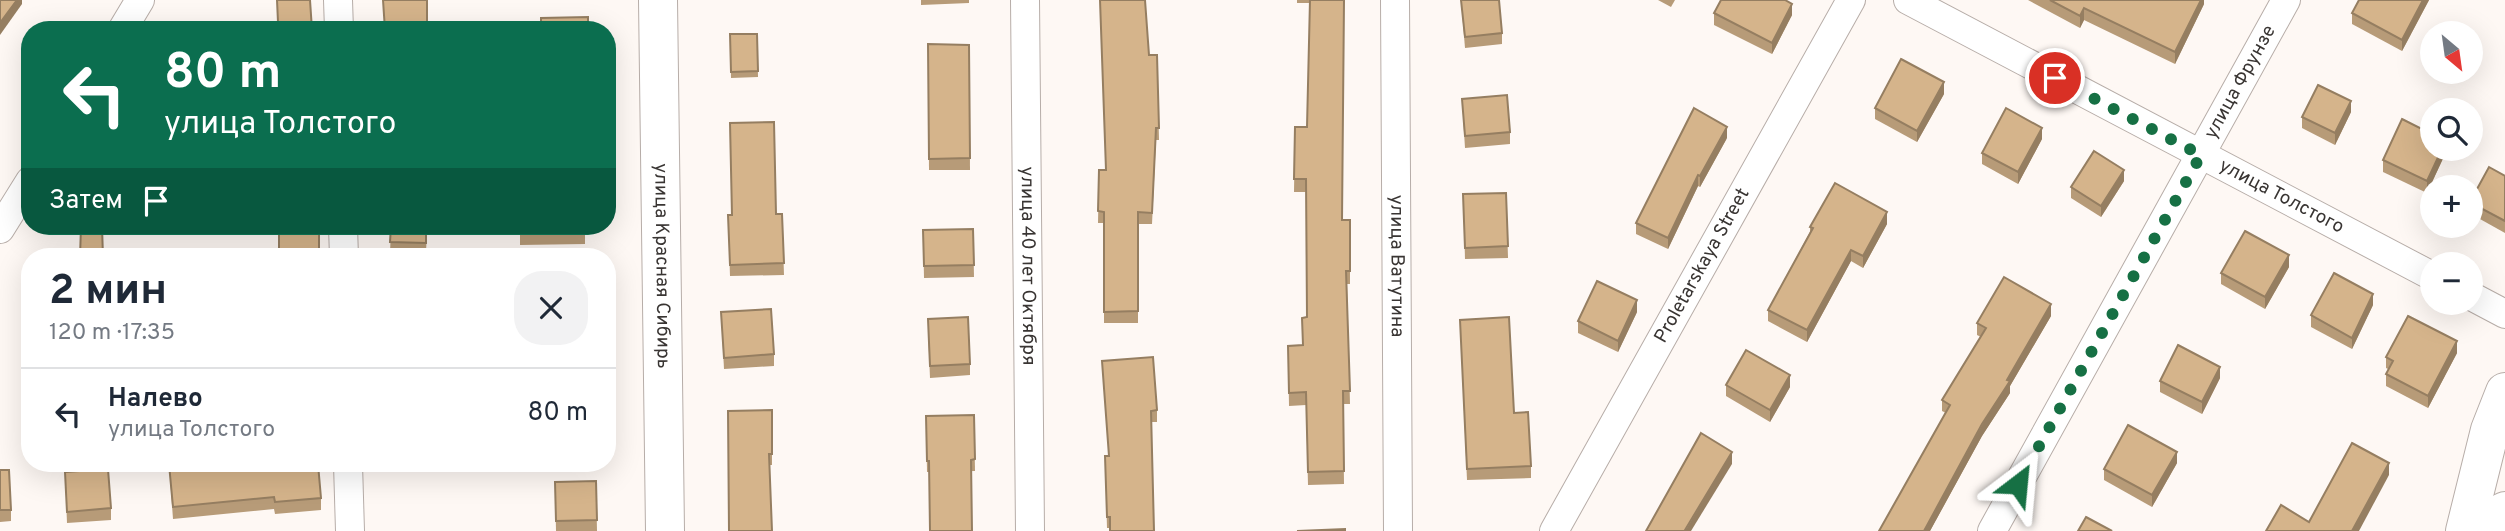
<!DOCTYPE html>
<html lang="ru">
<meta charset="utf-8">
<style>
:root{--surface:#fff;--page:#f2f2f3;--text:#1f2937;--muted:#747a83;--line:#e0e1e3}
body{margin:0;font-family:Overpass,sans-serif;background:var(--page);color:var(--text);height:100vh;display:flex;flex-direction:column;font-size:26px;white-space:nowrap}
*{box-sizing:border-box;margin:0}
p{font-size:23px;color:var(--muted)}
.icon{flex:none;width:38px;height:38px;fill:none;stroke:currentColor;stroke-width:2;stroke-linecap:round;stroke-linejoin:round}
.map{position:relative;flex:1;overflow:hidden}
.details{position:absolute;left:21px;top:248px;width:595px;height:224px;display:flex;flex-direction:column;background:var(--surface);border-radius:28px;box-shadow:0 7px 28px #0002}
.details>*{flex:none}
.banner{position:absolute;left:21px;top:21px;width:595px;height:214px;border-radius:28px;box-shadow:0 7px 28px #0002;background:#0b6e4f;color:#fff;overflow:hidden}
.needle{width:46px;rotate:151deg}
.fabs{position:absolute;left:2420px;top:21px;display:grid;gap:14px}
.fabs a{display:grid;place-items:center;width:63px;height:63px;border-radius:50%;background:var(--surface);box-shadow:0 7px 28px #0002;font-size:35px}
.pin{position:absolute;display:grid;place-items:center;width:60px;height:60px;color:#fff;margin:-30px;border:4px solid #fff;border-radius:50%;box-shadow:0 2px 7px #0007}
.me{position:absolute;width:77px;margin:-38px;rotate:29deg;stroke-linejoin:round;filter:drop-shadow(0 0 5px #0008)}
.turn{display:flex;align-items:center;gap:24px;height:147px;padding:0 28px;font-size:32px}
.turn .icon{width:91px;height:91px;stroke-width:2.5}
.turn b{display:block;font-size:49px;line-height:60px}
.then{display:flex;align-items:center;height:66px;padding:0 28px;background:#0003;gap:14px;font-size:26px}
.round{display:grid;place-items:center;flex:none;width:74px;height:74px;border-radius:28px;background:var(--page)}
.summary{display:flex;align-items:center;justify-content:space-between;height:119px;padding:0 28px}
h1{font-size:42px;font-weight:700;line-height:52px}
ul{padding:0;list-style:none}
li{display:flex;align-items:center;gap:21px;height:91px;padding:0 28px;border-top:2px solid var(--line)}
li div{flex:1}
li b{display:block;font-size:26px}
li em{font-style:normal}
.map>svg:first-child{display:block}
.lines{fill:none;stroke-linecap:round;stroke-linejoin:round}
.street-casing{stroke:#b7ada8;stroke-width:30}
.secondary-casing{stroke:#b7ada8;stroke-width:40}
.street{stroke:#fff;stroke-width:28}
.secondary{stroke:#fff;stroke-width:38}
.wall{fill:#b79b78}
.shaded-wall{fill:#957e61}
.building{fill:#d5b48b;stroke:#957e61;stroke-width:2}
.route{stroke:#167044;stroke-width:12;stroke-dasharray:0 21.6}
.labels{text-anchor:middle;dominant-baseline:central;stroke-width:7;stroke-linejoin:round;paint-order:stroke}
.street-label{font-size:19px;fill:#393533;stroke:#fff}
</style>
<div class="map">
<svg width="2505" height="531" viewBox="0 0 2505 531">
<rect width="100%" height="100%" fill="#fef8f4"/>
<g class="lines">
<g class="street-casing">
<g id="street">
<path d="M 338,0 L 339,30"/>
<path id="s1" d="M 1025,0 L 1030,531"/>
<path id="s2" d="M 1395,0 L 1398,531"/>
<path id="s3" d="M 1908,0 L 2432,276"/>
<path d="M 122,30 L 140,0"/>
<path d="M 343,226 L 344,257"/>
<path d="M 0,229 L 30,181"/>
<path d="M 2471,296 L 2505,314"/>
<path d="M 348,464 L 350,531"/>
<path id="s4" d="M 1554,531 L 1851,0"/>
<path id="s5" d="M 1992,531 L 2286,0"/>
</g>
</g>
<g class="secondary-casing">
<g id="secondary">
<path id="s6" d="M 658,0 L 665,531"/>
<path d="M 2465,531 L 2490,430 L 2505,392"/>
<path d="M 2476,531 L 2505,511"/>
</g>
</g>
<use href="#street" class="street"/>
<use href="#secondary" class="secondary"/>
</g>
<g class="wall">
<path d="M 921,0 L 969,0 L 969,3 L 921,5 Z"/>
<path d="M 1297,0 L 1344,0 L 1342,220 L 1350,271 L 1350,284 L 1347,284 L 1350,404 L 1343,404 L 1344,484 L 1308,485 L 1306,405 L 1289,406 L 1288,346 L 1302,345 L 1302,318 L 1307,317 L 1306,192 L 1294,192 L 1295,127 L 1307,127 L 1310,3 L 1297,3 Z"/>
<path d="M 1461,0 L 1502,33 L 1502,44 L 1465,48 Z"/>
<path d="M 1658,0 L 1675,0 L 1671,7 Z"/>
<path d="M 2028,0 L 2204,0 L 2204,4 L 2175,64 L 2084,20 L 2080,28 Z"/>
<path d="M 2359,0 L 2429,0 L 2402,51 L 2352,24 L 2352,13 Z"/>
<path d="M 1714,13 L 1792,15 L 1772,54 L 1714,25 Z"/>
<path d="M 730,34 L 757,34 L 758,77 L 731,78 Z"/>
<path d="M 928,44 L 969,45 L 970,170 L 929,170 Z"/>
<path d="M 1149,55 L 1157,55 L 1159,140 L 1156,140 L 1152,224 L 1138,224 L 1138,323 L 1104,323 L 1104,223 L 1098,223 L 1099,170 L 1106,170 Z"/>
<path d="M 1944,94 L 1917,142 L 1875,119 L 1875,108 Z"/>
<path d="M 1462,99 L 1510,132 L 1510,144 L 1465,148 Z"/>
<path d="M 2351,112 L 2335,145 L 2302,128 L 2302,117 Z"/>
<path d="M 1727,138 L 1700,187 L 1698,186 L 1668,249 L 1636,234 L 1636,223 Z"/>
<path d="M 2042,139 L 2018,184 L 1982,164 L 1982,153 Z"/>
<path d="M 2446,149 L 2446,152 L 2427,193 L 2383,172 L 2383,160 Z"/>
<path d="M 2505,176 L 2505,233 L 2471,214 L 2471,200 Z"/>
<path d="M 2124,181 L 2101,217 L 2071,198 L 2071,187 Z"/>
<path d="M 1506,193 L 1508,258 L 1465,259 L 1463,194 Z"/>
<path d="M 782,214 L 784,275 L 730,276 L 728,215 Z"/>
<path d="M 1887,224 L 1863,268 L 1851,261 L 1807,342 L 1768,321 L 1768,310 L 1810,232 L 1810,227 Z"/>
<path d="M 81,226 L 135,226 L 135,234 L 102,233 Z"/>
<path d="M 391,226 L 427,226 L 426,254 L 390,254 Z"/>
<path d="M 520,226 L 585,226 L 585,244 L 520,245 Z"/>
<path d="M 973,229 L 974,277 L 924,278 L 923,230 Z"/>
<path d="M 2289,267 L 2265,309 L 2221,284 L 2221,273 Z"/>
<path d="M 2373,305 L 2352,349 L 2311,327 L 2311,315 Z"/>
<path d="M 721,312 L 774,354 L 774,366 L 724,369 Z"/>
<path d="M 1637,312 L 1618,352 L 1578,333 L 1578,321 Z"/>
<path d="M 2051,316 L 2010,386 L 2010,393 L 1982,436 L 1930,531 L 1879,531 L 1946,413 L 1942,411 L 1942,400 L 1981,337 L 1977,335 L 1977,323 Z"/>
<path d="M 1460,320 L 1514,413 L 1531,466 L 1531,478 L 1467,480 Z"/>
<path d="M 928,330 L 970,364 L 970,375 L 930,378 Z"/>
<path d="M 2457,353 L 2428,408 L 2386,386 L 2386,374 L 2388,369 L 2386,368 L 2386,357 Z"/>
<path d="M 1102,361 L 1157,410 L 1157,422 L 1151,422 L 1110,528 L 1107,528 L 1105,456 L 1109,456 Z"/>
<path d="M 2220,378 L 2202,414 L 2160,392 L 2160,381 Z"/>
<path d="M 1726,385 L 1790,387 L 1770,422 L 1726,396 Z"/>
<path d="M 772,410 L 772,465 L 769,465 L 729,531 Z"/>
<path d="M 974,415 L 975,471 L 927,472 L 926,416 Z"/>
<path d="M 2177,463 L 2152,507 L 2104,480 L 2104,469 Z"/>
<path d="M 169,464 L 232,469 L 321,498 L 321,510 L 275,514 L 274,509 L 173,519 Z"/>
<path d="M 0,470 L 11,510 L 11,521 L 0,522 Z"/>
<path d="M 65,472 L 111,508 L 111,520 L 67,523 Z"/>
<path d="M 596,481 L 597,531 L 556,531 L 555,482 Z"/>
</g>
<g class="shaded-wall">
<path d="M 17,0 L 22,0 L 22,4 L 0,35 L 0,23 Z"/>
<path d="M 2201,0 L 2204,0 L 2204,4 L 2175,64 L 2175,52 Z"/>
<path d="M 2423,0 L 2429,0 L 2402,51 L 2402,40 Z"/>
<path d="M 1792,4 L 1792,15 L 1772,54 L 1772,43 Z"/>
<path d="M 2084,8 L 2084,20 L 2080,28 L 2080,16 Z"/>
<path d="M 1944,82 L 1944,94 L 1917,142 L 1917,131 Z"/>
<path d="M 2351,101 L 2351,112 L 2335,145 L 2335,133 Z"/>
<path d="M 1727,127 L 1727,138 L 1700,187 L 1700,176 Z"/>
<path d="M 2042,128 L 2042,139 L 2018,184 L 2018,172 Z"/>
<path d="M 2442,149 L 2446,149 L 2446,152 L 2427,193 L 2427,181 Z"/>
<path d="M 2124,170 L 2124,181 L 2101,217 L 2101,206 Z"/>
<path d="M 1698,175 L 1698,186 L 1668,249 L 1668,238 Z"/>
<path d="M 1887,212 L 1887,224 L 1863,268 L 1863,256 Z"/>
<path d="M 1851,250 L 1851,261 L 1807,342 L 1807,330 Z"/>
<path d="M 2289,255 L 2289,267 L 2265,309 L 2265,297 Z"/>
<path d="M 2373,294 L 2373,305 L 2352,349 L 2352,338 Z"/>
<path d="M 1637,300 L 1637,312 L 1618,352 L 1618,341 Z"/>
<path d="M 2051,304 L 2051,316 L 2010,386 L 2010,393 L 1982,436 L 1930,531 L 1924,531 L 2007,380 Z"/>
<path d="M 2457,341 L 2457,353 L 2428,408 L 2428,396 Z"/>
<path d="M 2220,367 L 2220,378 L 2202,414 L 2202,402 Z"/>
<path d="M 1790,375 L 1790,387 L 1770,422 L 1770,410 Z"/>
<path d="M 1732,452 L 1732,464 L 1691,531 L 1685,531 Z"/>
<path d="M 2177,452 L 2177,463 L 2152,507 L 2152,495 Z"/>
<path d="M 2389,463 L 2389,475 L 2359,531 L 2352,531 Z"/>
</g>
<g class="building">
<path d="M 0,0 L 17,0 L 0,23 Z"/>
<path d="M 277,0 L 310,0 L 312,30 L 259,30 L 259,23 L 278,22 Z"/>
<path d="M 383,0 L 427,0 L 427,24 L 431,23 L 431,30 L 385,30 Z"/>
<path d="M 1100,0 L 1145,0 L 1149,55 L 1157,55 L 1159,128 L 1156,128 L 1152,213 L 1138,212 L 1138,311 L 1104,312 L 1104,212 L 1098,211 L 1099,170 L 1106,170 Z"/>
<path d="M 1310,0 L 1344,0 L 1342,220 L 1350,220 L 1350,271 L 1346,271 L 1350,391 L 1343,391 L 1344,471 L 1308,472 L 1306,392 L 1289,393 L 1288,346 L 1303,345 L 1302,318 L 1307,317 L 1306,179 L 1294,179 L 1295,127 L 1307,127 Z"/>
<path d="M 1461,0 L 1499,0 L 1502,33 L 1465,37 Z"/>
<path d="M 1721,0 L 1785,0 L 1792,4 L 1772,43 L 1714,13 Z"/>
<path d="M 2050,0 L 2201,0 L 2175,52 L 2084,8 L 2080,16 Z"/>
<path d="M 2359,0 L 2423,0 L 2402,40 L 2352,13 Z"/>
<path d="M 588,17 L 588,30 L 541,30 L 541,18 Z"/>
<path d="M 730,34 L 757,34 L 758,71 L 731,72 Z"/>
<path d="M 928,44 L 969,45 L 970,158 L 929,159 Z"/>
<path d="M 1901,59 L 1944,82 L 1917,131 L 1875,108 Z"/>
<path d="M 2318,85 L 2351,101 L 2335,133 L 2302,117 Z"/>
<path d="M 1507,95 L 1510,132 L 1465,136 L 1462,99 Z"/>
<path d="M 1694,108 L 1727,127 L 1700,176 L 1698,175 L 1668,238 L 1636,223 Z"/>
<path d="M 2006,108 L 2042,128 L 2018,172 L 1982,153 Z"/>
<path d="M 2402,119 L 2432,134 L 2432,149 L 2442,149 L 2427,181 L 2383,160 Z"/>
<path d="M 774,122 L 776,214 L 782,214 L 784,263 L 730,265 L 728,215 L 732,215 L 730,123 Z"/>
<path d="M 2094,151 L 2124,170 L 2101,206 L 2071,187 Z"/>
<path d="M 2489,167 L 2505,176 L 2505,221 L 2471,203 L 2471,200 Z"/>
<path d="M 1835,183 L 1887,212 L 1863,256 L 1851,250 L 1807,330 L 1768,310 L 1813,228 L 1810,227 Z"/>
<path d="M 1506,193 L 1508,246 L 1465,248 L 1463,194 Z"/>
<path d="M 81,226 L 102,226 L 103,257 L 80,257 Z"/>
<rect x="279" y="226" width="40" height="31"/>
<path d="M 391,226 L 426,226 L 426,243 L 390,242 Z"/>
<rect x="520" y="226" width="65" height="3"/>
<path d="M 973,229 L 974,265 L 924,266 L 923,230 Z"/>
<path d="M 2245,231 L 2289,255 L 2265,297 L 2221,273 Z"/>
<path d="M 2334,273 L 2373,294 L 2352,338 L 2311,315 Z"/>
<path d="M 2004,277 L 2051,304 L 2007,380 L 2010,381 L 1982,424 L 1924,531 L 1879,531 L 1950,405 L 1942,400 L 1986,328 L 1977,323 Z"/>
<path d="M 1597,281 L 1637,300 L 1618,341 L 1578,321 Z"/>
<path d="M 771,309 L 774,354 L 724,358 L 721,312 Z"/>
<path d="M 2408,316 L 2457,341 L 2428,396 L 2386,374 L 2393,361 L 2386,357 Z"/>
<path d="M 968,317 L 970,364 L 930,366 L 928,319 Z"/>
<path d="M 1509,317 L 1514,413 L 1528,412 L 1531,466 L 1467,469 L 1460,320 Z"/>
<path d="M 2178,345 L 2220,367 L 2202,402 L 2160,381 Z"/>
<path d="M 1746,350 L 1790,375 L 1770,410 L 1726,385 Z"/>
<path d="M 1153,357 L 1157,410 L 1151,411 L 1154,531 L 1110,531 L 1110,517 L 1107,517 L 1105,456 L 1109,456 L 1102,361 Z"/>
<path d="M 772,410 L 772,454 L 769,454 L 772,531 L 729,531 L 728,411 Z"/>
<path d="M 974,415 L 975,459 L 971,460 L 972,531 L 930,531 L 929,461 L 927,461 L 926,416 Z"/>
<path d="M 2128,425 L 2177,452 L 2152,495 L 2104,469 Z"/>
<path d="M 1701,433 L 1732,452 L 1685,530 L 1687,531 L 1646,531 Z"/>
<path d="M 2352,443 L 2389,463 L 2352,531 L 2266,531 L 2281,505 L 2309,522 Z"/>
<path d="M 169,464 L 231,464 L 232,469 L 298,464 L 318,464 L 321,498 L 275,502 L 274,497 L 173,507 Z"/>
<path d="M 108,469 L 111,508 L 67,512 L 65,472 Z"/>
<path d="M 0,470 L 9,470 L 11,510 L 0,510 Z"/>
<path d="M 596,481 L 597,520 L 556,521 L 555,482 Z"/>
<path d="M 2086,517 L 2112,531 L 2078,531 Z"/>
<path d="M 1345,529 L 1345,531 L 1297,531 Z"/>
</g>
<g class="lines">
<path class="route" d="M 2018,484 L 2201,155 L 2055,78"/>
</g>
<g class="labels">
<g class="street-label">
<text stroke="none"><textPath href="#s5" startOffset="513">улица Фрунзе</textPath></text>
<text stroke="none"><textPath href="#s3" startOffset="422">улица Толстого</textPath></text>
<text stroke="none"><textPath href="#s6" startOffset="266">улица Красная Сибирь</textPath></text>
<text stroke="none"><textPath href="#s1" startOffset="266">улица 40 лет Октября</textPath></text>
<text stroke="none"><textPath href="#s2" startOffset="266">улица Ватутина</textPath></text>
<text stroke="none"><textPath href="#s4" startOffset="304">Proletarskaya Street</textPath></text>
</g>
</g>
</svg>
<div class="fabs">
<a><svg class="needle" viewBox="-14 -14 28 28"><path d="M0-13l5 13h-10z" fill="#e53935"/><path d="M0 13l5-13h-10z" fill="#747a83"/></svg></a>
<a><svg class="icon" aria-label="search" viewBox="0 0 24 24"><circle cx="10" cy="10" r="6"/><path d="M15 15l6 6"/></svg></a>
<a>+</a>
<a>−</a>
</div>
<div class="pin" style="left:2055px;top:78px;background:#d93025"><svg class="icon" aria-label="arrive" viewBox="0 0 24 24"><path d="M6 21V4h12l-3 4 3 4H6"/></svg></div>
<svg class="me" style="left:2018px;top:484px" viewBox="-20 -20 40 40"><path d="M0-17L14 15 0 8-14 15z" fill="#167044" stroke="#fff" stroke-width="4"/></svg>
<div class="banner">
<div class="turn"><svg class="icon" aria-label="left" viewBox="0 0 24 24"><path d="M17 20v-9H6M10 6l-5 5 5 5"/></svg><div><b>80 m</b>улица Толстого</div></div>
<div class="then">Затем<svg class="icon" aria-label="arrive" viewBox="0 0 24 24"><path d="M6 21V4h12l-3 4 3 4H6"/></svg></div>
</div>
<section class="details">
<div class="summary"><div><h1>2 мин</h1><p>120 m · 17:35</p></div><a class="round"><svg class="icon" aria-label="close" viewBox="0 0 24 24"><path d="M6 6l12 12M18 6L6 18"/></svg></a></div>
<ul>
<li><svg class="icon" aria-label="left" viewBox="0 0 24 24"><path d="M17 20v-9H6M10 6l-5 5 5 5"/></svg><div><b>Налево</b><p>улица Толстого</p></div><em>80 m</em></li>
</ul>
</section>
</div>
